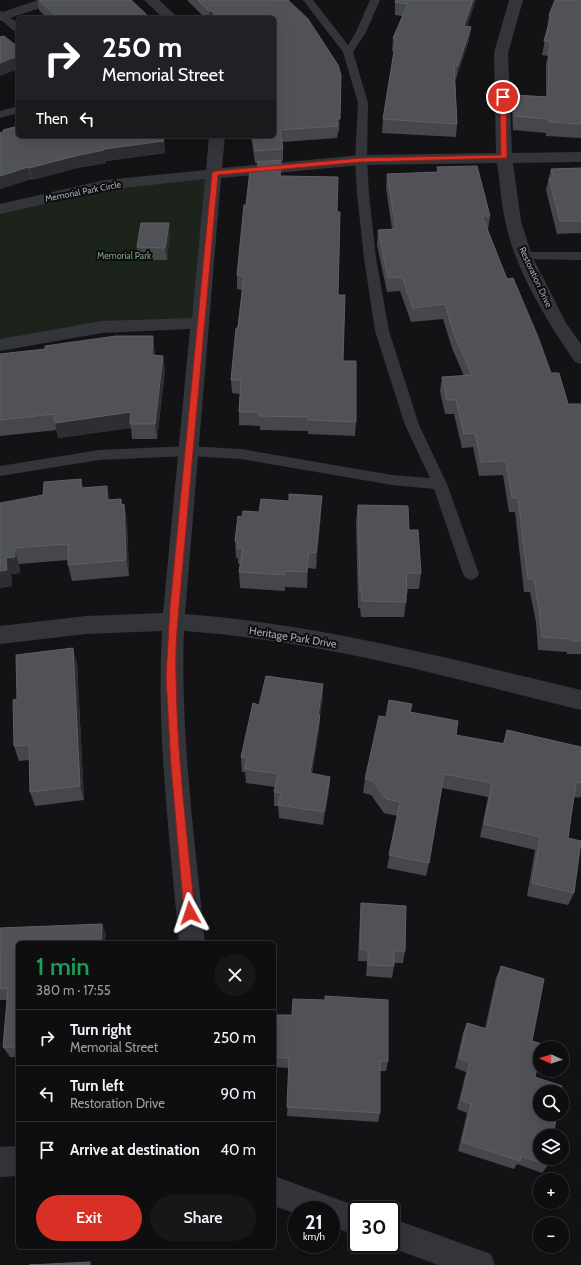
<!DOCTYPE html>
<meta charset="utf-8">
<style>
:root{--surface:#0e0e10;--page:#171719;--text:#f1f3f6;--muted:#9b9c9f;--line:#2e2e30;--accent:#d93025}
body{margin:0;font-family:Cabin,sans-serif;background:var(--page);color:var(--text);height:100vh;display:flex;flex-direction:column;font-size:15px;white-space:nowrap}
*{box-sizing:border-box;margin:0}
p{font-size:13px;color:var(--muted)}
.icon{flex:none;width:22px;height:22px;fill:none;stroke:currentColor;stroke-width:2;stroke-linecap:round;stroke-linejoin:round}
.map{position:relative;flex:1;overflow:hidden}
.details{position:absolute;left:16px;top:941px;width:260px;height:308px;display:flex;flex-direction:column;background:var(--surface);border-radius:6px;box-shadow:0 4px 16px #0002,0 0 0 1px var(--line)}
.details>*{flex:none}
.top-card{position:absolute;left:16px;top:16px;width:260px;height:122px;border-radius:6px;box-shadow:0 4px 16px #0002,0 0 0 1px var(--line);background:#202124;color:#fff;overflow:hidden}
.needle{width:26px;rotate:273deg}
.tools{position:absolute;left:533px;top:1041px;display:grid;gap:8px}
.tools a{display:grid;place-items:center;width:36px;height:36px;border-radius:50%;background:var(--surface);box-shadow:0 4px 16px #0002,0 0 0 1px var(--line);font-size:20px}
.speed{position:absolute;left:288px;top:1201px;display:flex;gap:8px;font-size:20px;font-weight:700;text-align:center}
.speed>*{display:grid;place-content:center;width:52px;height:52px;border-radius:50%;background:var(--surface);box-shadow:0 4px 16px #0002,0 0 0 1px var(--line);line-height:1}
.speed small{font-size:10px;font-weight:400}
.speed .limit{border:2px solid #111;border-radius:6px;background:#fff;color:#111}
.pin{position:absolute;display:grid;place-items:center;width:34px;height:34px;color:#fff;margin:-17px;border:2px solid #fff;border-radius:50%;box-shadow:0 1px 4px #0007}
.me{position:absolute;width:44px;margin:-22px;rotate:355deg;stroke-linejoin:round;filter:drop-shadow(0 0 3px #0008)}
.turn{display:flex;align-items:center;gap:14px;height:84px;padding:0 20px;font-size:18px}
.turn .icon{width:52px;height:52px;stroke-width:2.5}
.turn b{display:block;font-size:28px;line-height:34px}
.then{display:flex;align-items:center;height:38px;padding:0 20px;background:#0003;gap:8px;font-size:15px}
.round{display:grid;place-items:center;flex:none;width:42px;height:42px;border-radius:21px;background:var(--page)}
.headline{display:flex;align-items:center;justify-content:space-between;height:68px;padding:0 20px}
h1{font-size:24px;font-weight:600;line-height:30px;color:#1e9e55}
.cta{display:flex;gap:8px;margin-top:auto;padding:8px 20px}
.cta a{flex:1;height:46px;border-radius:24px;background:var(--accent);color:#fff;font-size:16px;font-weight:600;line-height:46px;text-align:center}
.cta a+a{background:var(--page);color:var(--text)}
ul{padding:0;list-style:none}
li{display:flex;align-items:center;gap:12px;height:56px;padding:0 20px;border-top:1px solid var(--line)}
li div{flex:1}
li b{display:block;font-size:15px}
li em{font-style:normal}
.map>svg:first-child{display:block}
.green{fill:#1b231b}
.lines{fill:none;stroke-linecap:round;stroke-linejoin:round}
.lane{fill:#33353a;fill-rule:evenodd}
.street{fill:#33353a;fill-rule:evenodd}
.wall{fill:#46474d}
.shaded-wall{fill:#2d2e32}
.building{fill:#505258;stroke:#5d6067}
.route{fill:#d93025;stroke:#8d1f18}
.labels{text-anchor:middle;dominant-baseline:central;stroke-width:4;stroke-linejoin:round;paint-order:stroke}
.far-street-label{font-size:9px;fill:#a3aab6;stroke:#0e0e0f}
.far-park-label{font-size:9px;fill:#79a379;stroke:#0e0e0f}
.street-label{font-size:11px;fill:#a3aab6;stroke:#0e0e0f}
</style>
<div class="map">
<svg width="581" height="1265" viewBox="0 0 581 1265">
<rect width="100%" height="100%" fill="#131315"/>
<path class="green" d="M 207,176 L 192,324 L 102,327 L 0,344 L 0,209 L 105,185 Z"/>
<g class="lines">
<g class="lane">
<path d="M 303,0 L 313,0 L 348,45 L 356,32 L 370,0 L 380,0 L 366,32 L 353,52 L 368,103 L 367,160 L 369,194 L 376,258 L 389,331 L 419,425 L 447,484 L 479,574 L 476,578 L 471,580 L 466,578 L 463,574 L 434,489 L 392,485 L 241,459 L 188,456 L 99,460 L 0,476 L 0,466 L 99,450 L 188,446 L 241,449 L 392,475 L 430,478 L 405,425 L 375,331 L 364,258 L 357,194 L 355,160 L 358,103 L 343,52 Z"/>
<path d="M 0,11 L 4,12 L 18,24 L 18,32 L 14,31 L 0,19 Z"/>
<path d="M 18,106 L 18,113 L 0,118 L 0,111 Z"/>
<path d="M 524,252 L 581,252 L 581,260 L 520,259 L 518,256 L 520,253 Z"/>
</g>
<g class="street">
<path d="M 38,0 L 58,0 L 56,3 L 0,21 L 0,13 Z"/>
<path d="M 144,0 L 159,0 L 178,18 L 163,18 Z"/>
<path d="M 509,0 L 523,0 L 508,53 L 512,153 L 581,152 L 581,162 L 513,163 L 521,221 L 532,256 L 566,323 L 581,344 L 581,364 L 575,362 C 548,323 514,268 505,220 C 501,202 500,182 497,163 L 361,165 L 221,178 L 185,614 C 319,624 451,659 581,690 L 581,710 C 452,678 317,640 184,631 C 180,736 195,840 205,943 L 179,943 C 170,839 156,735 162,631 L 86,634 L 0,644 L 0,626 L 86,616 L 163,613 L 190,329 L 102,333 L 0,351 L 0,339 L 102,321 L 192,318 L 205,179 L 105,190 L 0,214 L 0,204 L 105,180 L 206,170 L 209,136 L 225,136 L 222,168 L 361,155 L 496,153 L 494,53 Z"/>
<path d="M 18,1146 L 18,1176 L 0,1177 L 0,1147 Z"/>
<path d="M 274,1176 L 367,1210 L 357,1210 L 357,1236 L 331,1226 L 331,1210 L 297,1210 L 297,1214 L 274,1206 Z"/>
<path d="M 391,1218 L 491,1254 L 495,1265 L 438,1265 L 381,1244 L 391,1244 Z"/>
</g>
</g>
<g class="wall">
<path d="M 37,0 L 131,0 L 149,18 L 47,18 L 39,10 Z"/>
<path d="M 187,0 L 288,0 L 341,75 L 339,132 L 338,132 L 337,138 L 282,142 L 283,149 L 283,161 L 281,161 L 281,176 L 337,212 L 338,295 L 343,361 L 356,422 L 355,436 L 308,434 L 308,431 L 260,430 L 260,426 L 239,425 L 239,412 L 240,394 L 232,393 L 231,380 L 242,290 L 237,289 L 237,275 L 246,205 L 258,170 L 257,163 L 255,163 L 251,136 L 274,136 L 274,18 L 205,18 Z"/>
<path d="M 396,0 L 476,0 L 467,26 L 471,27 L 469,40 L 456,79 L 455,79 L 457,124 L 456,137 L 382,133 L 383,119 L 394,52 L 392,51 L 393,38 L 402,16 L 395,15 L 395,2 Z"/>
<path d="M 581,0 L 581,138 L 546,136 L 546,133 L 513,130 L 512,109 L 514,95 L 546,97 L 546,64 L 548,56 L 542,55 L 547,29 L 549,15 Z"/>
<path d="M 3,130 L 164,141 L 165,153 L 106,161 L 106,163 L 77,168 L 32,180 L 31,179 L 0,189 L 0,133 L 4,132 Z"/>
<path d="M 437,167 L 490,216 L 488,230 L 507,279 L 551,373 L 568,404 L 581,404 L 581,654 L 567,654 L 567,652 L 538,650 L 536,622 L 530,592 L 524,592 L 515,512 L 509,512 L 503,475 L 479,476 L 473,447 L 462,448 L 454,414 L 445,414 L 440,391 L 442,377 L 464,376 L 452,348 L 443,319 L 411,322 L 400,291 L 387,292 L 377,245 L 378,230 L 392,229 L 386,188 L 387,174 L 437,172 Z"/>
<path d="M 581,168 L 581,233 L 557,234 L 546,190 L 551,169 Z"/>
<path d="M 170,235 L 167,260 L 138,260 L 137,247 Z"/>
<path d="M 155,352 L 155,355 L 163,356 L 165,371 L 157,439 L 132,439 L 131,428 L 58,438 L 57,430 L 0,436 L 0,354 Z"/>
<path d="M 81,479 L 83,488 L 109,500 L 121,499 L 122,505 L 124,504 L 127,521 L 129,576 L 72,581 L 68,565 L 68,560 L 19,564 L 20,573 L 11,574 L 12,586 L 0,588 L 0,503 L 43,495 Z"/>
<path d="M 358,505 L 409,530 L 421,573 L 419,589 L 407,589 L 407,593 L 404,617 L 361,617 L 360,608 L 358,608 L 356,521 Z"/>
<path d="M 321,513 L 316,569 L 308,568 L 307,588 L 285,587 L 285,591 L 240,588 L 239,572 L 240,564 L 238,564 L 238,558 L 236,558 L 235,541 Z"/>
<path d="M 77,663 L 84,800 L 35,806 L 30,792 L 29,760 L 19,761 L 14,746 L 17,699 Z"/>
<path d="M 323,684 L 323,699 L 320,715 L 319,730 L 312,774 L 330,777 L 329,791 L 323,825 L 279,818 L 278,806 L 274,806 L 274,792 L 275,787 L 246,783 L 245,772 L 242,772 L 241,757 L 259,705 Z"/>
<path d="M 410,712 L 456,735 L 503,743 L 507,730 L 581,747 L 581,795 L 580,798 L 574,797 L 568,838 L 574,893 L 568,905 L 527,896 L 535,850 L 480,837 L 488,797 L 442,788 L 429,863 L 426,876 L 387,868 L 397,816 L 384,813 L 371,795 L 363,793 L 365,779 L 386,717 Z"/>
<path d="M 361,903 L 405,951 L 403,963 L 394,963 L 394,966 L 392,978 L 366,976 L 367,961 L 358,961 L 360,916 Z"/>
<path d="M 102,924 L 106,936 L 18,943 L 18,1057 L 10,1057 L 3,1047 L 7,1000 L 0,1000 L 0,928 Z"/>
<path d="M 501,966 L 532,1041 L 535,1077 L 548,1165 L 542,1173 L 517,1164 L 514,1169 L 458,1151 L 467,1113 L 457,1109 L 466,1072 L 455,1068 L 463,1033 L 467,1023 L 485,1028 L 496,978 Z"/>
<path d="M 274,1018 L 388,1061 L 386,1071 L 380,1071 L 380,1113 L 378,1122 L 287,1116 L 289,1068 L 274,1067 Z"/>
</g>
<g class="shaded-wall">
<path d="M 473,0 L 476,0 L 462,39 L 464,26 Z"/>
<path d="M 209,11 L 212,11 L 213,18 L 210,18 Z"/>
<path d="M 471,27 L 469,40 L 456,79 L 458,66 Z"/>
<path d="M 18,56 L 18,69 L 0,76 L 0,63 Z"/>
<path d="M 164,141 L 165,153 L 106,161 L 106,163 L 77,168 L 32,180 L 29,168 L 104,149 Z"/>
<path d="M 281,160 L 281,174 L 280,190 L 280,176 Z"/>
<path d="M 28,167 L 31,179 L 0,189 L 0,176 Z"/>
<path d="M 169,223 L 170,235 L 167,260 L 165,248 Z"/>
<path d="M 153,336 L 155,352 L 154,371 L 152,355 Z"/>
<path d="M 163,356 L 165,371 L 157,439 L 155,424 Z"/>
<path d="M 131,412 L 130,424 L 131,428 L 58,438 L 55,423 Z"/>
<path d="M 81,479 L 85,495 L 81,488 Z"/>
<path d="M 107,486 L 110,502 L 107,500 Z"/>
<path d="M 322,496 L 321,513 L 316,569 L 316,553 Z"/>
<path d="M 124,504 L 127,521 L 129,576 L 126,560 Z"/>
<path d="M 14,548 L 19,564 L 20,573 L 11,574 L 12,586 L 0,588 L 0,571 L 6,558 Z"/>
<path d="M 309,552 L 308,568 L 307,588 L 307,572 Z"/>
<path d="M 73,648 L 77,663 L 84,800 L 80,786 Z"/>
<path d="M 323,684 L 323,699 L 320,715 L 319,730 L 309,787 L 310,773 L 318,715 Z"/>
<path d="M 330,777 L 329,791 L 323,825 L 324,812 Z"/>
<path d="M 102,924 L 106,936 L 105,943 L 101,943 Z"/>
</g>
<g class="building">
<path d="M 39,0 L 131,0 L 144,12 L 149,18 L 58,18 Z"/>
<path d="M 198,0 L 288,0 L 308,19 L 338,65 L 341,75 L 340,119 L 336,119 L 338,126 L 280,130 L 283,149 L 255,151 L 253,136 L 274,136 L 274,18 L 218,18 L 212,11 L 209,11 Z"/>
<path d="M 396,0 L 473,0 L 464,26 L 471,27 L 458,66 L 454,66 L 457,124 L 383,119 L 396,39 L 393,38 L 408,4 L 395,2 Z"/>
<path d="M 555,0 L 581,0 L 581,124 L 549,122 L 549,119 L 515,116 L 514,95 L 548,97 L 549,50 L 551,42 L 544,41 L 551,16 L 549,15 Z"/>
<path d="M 4,36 L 18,47 L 18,56 L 0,63 L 0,37 Z"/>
<path d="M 18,126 L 18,136 L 162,136 L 164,141 L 104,149 L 104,150 L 75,156 L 29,168 L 28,167 L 0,176 L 0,133 L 4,131 L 3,130 Z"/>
<path d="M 281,160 L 280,176 L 338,177 L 337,212 L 340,212 L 338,295 L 345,295 L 343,361 L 356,361 L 356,422 L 308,420 L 309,417 L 259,416 L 259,412 L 239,412 L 241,380 L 231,380 L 236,328 L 238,328 L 244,276 L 237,275 L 244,205 L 246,205 L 250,170 L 259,170 L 257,162 Z"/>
<path d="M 477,166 L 490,216 L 482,216 L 507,279 L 513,278 L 538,337 L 551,373 L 559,373 L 568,404 L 581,404 L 581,641 L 572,641 L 571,639 L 542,637 L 539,609 L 534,579 L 528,579 L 518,498 L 512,498 L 506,461 L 481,462 L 475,433 L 464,434 L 456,400 L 447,400 L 442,377 L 472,375 L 454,334 L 445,304 L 413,308 L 402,277 L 388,278 L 378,230 L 396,229 L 387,174 L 438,172 L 437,167 Z"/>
<path d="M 581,168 L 581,221 L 560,221 L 549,178 L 553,177 L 551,169 Z"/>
<path d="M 141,223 L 169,223 L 165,248 L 137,247 Z"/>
<path d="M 116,336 L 153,336 L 152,355 L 163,356 L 155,424 L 130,424 L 131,412 L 55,423 L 54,414 L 0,420 L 0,354 L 45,349 L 45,346 Z"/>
<path d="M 81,479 L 81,488 L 107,486 L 107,500 L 121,499 L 121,505 L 124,504 L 126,560 L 68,565 L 68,544 L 14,548 L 15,557 L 6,558 L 7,570 L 0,571 L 0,503 L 43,495 L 44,482 Z"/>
<path d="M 289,494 L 322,496 L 316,553 L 309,552 L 307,572 L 285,571 L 285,575 L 239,572 L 243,548 L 237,548 L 238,541 L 235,541 L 238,516 L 242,517 L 243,511 L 259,512 L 261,499 L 289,501 Z"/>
<path d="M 358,505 L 408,506 L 409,530 L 418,530 L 421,573 L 406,573 L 407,593 L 406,593 L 406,602 L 362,601 L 362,592 L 360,592 Z"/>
<path d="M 73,648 L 80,786 L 30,792 L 29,745 L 14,746 L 13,700 L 17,699 L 16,655 Z"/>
<path d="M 266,676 L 323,684 L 318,715 L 320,715 L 310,773 L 330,777 L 324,812 L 278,805 L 281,793 L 274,792 L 278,774 L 245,769 L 247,758 L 241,757 L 253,703 L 259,705 Z"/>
<path d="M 389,700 L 412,704 L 410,712 L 458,721 L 456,735 L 504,744 L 507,730 L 581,747 L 581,783 L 576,782 L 568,838 L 581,841 L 574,893 L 532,883 L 540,837 L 484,824 L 492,783 L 444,774 L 429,863 L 389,855 L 400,802 L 386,799 L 373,781 L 365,779 L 379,716 L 386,717 Z"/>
<path d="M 361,903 L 406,906 L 405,951 L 394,951 L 394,966 L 368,965 L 368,950 L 360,949 Z"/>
<path d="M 102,924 L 101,943 L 18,943 L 18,1047 L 3,1047 L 8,988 L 0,989 L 0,928 Z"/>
<path d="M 501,966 L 544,979 L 532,1041 L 542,1044 L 541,1048 L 540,1048 L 540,1054 L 535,1077 L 562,1086 L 561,1092 L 540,1092 L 540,1114 L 557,1114 L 553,1136 L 540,1136 L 540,1158 L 549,1158 L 548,1165 L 521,1156 L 520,1161 L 462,1142 L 471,1104 L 461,1100 L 470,1062 L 459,1058 L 467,1023 L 487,1029 Z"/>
<path d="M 325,996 L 388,1000 L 388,1061 L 380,1061 L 380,1113 L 287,1107 L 289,1058 L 274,1057 L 274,1018 L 277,1018 L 277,1015 L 292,1015 L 293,999 L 325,1000 Z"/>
<path d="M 90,1262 L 90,1265 L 29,1265 Z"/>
</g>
<path class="route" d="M 503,95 L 506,97 L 507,158 L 361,162 L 218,175 L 179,607 C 177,630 175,654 176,677 C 177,756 187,835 195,913 L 193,917 L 190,918 L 186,917 L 184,913 L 171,766 L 166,677 L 170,607 L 212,173 L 215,171 L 361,158 L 501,155 L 500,97 Z"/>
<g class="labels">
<g class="far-street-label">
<text transform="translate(83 191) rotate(-11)">Memorial Park Circle</text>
<text transform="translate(536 277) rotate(65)">Restoration Drive</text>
</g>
<g class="far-park-label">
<text x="124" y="255">Memorial Park</text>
</g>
<g class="street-label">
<text transform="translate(293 637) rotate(9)">Heritage Park Drive</text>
</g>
</g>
</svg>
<div class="tools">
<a><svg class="needle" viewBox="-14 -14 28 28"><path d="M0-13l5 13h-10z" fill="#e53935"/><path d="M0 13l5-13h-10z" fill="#9b9c9f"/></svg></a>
<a><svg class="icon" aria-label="search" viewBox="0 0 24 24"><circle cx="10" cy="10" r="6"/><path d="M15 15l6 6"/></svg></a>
<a><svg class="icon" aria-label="layers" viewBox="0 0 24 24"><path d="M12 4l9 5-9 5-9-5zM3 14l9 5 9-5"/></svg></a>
<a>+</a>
<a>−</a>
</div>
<div class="speed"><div>21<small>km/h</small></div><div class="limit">30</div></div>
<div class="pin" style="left:503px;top:97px;background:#d93025"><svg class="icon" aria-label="arrive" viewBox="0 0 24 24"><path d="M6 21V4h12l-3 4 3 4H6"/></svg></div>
<svg class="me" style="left:190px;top:913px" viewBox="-20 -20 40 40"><path d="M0-17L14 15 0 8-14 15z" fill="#d93025" stroke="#fff" stroke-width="4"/></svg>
<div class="top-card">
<div class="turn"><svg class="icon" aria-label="right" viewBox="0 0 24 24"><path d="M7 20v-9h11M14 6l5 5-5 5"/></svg><div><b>250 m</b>Memorial Street</div></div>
<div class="then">Then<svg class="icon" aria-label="left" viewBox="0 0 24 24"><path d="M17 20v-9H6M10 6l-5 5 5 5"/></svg></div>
</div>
<section class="details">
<div class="headline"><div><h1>1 min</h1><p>380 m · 17:55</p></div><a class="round"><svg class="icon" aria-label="close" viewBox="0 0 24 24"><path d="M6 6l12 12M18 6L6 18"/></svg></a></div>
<ul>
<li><svg class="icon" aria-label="right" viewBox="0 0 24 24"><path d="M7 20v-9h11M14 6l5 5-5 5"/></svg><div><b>Turn right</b><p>Memorial Street</p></div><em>250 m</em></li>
<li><svg class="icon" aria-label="left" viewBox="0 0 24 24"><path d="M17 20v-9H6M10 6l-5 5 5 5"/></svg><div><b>Turn left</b><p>Restoration Drive</p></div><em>90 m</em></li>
<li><svg class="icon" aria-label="arrive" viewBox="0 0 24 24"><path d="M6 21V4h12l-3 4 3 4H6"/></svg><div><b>Arrive at destination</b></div><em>40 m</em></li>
</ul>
<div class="cta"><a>Exit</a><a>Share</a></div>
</section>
</div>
